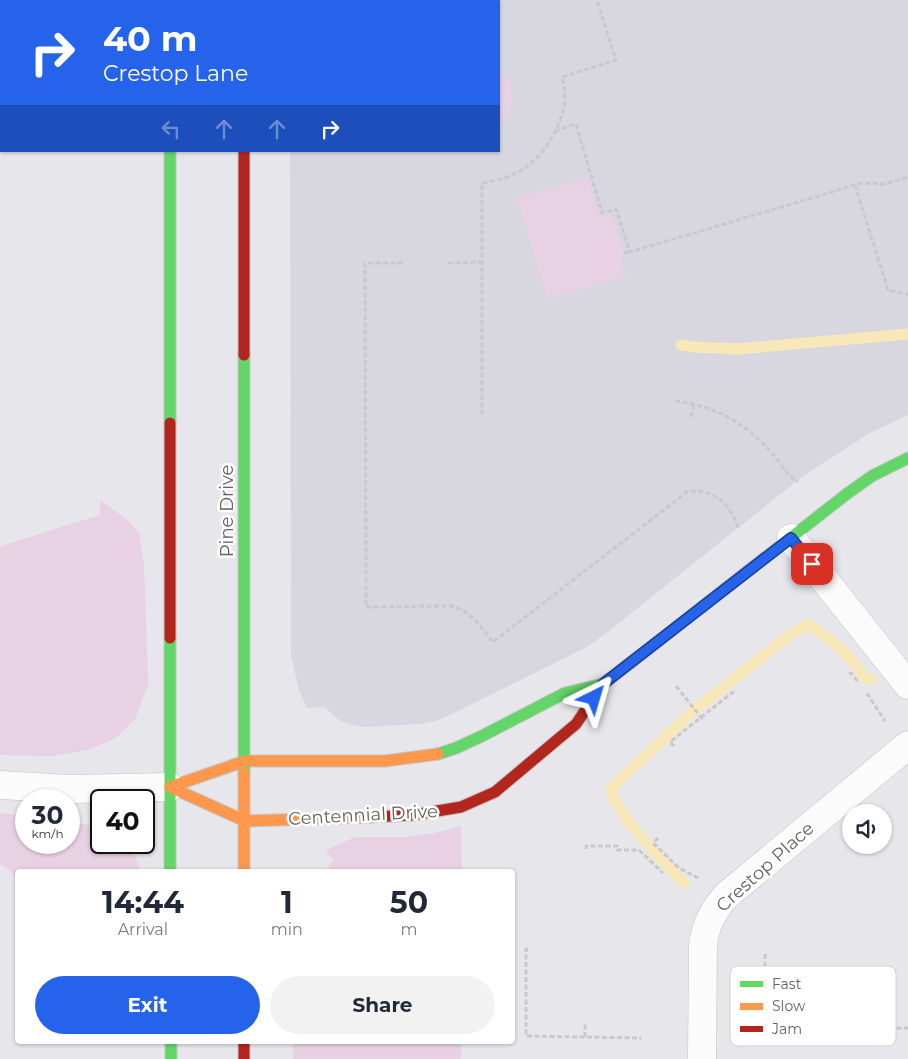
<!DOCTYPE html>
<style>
:root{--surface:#fff;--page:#f2f2f3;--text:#1f2937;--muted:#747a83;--accent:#2563eb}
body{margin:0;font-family:Montserrat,sans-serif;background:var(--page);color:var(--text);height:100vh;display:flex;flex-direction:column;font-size:19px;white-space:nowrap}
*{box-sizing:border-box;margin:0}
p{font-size:16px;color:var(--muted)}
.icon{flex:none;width:28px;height:28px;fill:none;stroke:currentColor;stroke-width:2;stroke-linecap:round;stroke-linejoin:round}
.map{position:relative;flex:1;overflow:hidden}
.side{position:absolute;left:15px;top:869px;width:500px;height:175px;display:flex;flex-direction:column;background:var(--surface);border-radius:5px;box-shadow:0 1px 4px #0004}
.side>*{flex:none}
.banner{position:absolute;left:0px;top:0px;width:500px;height:152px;box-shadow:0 1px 4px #0004;background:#2563eb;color:#fff;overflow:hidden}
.buttons{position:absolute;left:842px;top:804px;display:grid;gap:10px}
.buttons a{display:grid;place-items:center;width:50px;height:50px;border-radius:50%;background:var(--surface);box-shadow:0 1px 4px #0004;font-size:25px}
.speed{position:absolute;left:15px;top:789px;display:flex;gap:10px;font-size:25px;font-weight:700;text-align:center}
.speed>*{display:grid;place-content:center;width:65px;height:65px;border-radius:50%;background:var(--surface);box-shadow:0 1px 4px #0004;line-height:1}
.speed small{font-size:12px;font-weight:400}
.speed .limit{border:2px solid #111;border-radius:8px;background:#fff;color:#111}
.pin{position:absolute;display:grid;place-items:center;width:42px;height:42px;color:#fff;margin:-21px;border-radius:10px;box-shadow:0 2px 8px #0006}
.me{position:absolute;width:55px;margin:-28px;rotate:40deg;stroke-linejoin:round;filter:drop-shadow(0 0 4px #0008)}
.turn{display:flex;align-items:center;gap:18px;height:105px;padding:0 20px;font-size:22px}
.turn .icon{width:65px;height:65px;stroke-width:2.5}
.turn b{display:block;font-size:35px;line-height:42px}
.lanes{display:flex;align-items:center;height:48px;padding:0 20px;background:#0003;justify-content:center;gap:25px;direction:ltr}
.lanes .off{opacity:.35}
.eta{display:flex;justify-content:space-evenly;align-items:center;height:85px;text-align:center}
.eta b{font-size:30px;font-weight:700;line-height:35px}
.button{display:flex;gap:10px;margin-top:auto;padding:10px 20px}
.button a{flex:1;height:58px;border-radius:30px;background:var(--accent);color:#fff;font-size:20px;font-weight:700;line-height:58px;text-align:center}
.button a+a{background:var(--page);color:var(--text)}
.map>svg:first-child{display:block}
.education{fill:#d8d7df}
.green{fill:#e7d1e2}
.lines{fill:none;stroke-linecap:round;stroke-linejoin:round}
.stream{stroke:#f8e8b9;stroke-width:11}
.street-casing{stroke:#c5c4c4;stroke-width:29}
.fast-casing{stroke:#c4c4c3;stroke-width:13}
.slow-casing{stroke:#c4c4c3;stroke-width:13}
.jam-casing{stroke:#c4c4c3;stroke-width:13}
.path{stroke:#ccc7c8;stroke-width:3;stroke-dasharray:5 2.5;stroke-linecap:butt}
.street{stroke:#fbfbfc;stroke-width:28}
.fast{stroke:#63d668;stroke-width:11}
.slow{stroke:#ff974d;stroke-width:11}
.jam{stroke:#b3261e;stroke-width:11}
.route-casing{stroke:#184099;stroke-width:12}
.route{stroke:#2563eb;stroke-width:9}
.labels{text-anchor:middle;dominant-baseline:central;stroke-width:5;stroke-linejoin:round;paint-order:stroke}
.street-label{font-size:18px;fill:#64635b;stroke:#fff}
.key{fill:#fff;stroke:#d0d0ce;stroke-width:1}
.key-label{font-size:14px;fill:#64635b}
</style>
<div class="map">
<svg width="908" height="1059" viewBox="0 0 908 1059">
<rect width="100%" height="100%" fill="#e6e6eb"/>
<path class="education" d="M 289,0 L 908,0 L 908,415 L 870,433 L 803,476 L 604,635 L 585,648 L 456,712 L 439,720 L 419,724 L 365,727 L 357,726 L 340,721 L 324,707 L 307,708 L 299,690 L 291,657 L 290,151 L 499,151 L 499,1 Z"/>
<g class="green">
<path d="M 499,71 C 518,87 515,110 499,127 Z"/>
<path d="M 587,178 L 599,217 L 611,214 L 625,256 L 620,258 L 626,276 L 548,299 L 516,198 Z"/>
<path d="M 100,500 L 125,518 L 139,533 L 144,564 L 148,684 L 135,719 L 116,738 L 87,750 L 52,756 L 0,755 L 0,548 L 1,546 L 100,515 Z"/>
<path d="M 0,813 L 26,816 L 26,842 L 69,842 L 69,822 L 89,825 L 101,831 L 101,842 L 121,843 L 134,855 L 141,871 L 18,871 L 17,879 L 11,871 L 0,864 Z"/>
<path d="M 461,826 L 462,871 L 325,871 L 334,861 L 326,850 L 355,837 L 407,837 L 435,833 Z"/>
<rect x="293" y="1041" width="168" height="18"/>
</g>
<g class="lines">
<g class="stream">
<path d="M 681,345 L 694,347 L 737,349 L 908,334"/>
<path d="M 697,708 L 787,637 L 807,624 C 829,637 852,657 865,678 L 871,679"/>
<path d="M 684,883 C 667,865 612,811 611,788 L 692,712"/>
</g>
<g class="street-casing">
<g id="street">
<path d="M 791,538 L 908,685"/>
<path d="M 0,785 L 70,789 L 170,787"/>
<path d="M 702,1059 L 703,946 C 705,925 713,910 727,895 L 908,745"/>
</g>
</g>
<g class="fast-casing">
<g id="fast">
<path d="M 244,0 L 244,1"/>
<path d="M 170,151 L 170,423"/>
<path d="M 244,355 L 244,773"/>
<path d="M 170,638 L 170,871"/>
<path d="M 647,650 L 848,493 L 872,476 L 908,458"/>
<path d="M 438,754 L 456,748 L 482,736 L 565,693 L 603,684"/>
<path d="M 171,1041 L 171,1059"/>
</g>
</g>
<g class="slow-casing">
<g id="slow">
<path d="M 244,773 L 244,871"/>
<path d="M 170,787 L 245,821 L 370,817"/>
<path d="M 170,787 L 245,761 L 385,761 L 438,754"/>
</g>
</g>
<g class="jam-casing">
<g id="jam">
<path d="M 170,0 L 170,1"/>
<path d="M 244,151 L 244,355"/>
<path d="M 170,423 L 170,638"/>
<path d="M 370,817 L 413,815 L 461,807 L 495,792 L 576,724 L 603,684 L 647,650"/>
<path d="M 244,1041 L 244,1059"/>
</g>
</g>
<g class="path">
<path d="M 555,131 L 576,124 L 602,213 L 616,209 L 630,252 L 862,183 L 884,184 L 908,177"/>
<path d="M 855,185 L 888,290 L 908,294"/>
<path d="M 624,253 L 630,252"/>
<path d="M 403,263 L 365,263 L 366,607 L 450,606 C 470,609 481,628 493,642 L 687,492 C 715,487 731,506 739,530"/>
<path d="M 448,263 L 483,262"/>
<path d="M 675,401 C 714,405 747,424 772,453 C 780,463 787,475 798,482"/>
<path d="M 482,415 L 482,183 C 495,181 508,178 520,171 C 543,158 562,127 565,100 C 565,92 564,84 562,77 L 616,60 L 597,0"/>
<path d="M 691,417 L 694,403"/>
<path d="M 849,674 L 851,673 L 858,682"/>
<path d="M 676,686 L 703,720"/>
<path d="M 867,693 L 885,721"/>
<path d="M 674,746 L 670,742 L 733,692 L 735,694"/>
<path d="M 658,838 L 653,843 L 679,868 L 698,878"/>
<path d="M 586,849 L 586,846 L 617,846 L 617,850 L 639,850 L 663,873"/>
<path d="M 528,949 L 526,949 L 526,1036 L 641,1038"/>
<path d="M 765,954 L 765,991 L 777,991 L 784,993 L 798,1011 L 813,1027 L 827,1034 L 842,1036 L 859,1029 L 908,1028"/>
<path d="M 737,971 L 765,971"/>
<path d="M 787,996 L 800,987"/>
<path d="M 585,1037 L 585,1022"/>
</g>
<use href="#street" class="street"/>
<use href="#fast" class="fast"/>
<use href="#slow" class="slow"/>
<use href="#jam" class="jam"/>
</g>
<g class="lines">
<g class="route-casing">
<path id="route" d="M 594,698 L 603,684 L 791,538 L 812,564"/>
</g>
<use href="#route" class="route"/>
</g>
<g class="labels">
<g class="street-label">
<text transform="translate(227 511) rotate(-90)">Pine Drive</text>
<text transform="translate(363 815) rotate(-3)">Centennial Drive</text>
<text transform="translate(765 867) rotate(-42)">Crestop Place</text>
</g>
</g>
<rect x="730" y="966" width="166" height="80" rx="8" class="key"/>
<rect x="740" y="981" width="23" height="6" fill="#63d668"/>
<rect x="740" y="1003" width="23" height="7" fill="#ff974d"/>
<rect x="740" y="1026" width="23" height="6" fill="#b3261e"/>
<g class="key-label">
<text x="772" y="989">Fast</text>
<text x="772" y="1011">Slow</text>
<text x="772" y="1034">Jam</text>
</g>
</svg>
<div class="buttons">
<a><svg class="icon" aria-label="sound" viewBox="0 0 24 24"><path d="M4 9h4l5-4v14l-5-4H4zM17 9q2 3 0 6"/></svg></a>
</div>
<div class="speed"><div>30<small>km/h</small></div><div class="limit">40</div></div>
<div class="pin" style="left:812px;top:564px;background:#d93025"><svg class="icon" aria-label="arrive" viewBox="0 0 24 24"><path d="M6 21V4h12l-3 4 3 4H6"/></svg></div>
<svg class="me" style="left:594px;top:698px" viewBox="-20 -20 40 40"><path d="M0-17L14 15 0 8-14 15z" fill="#2563eb" stroke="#fff" stroke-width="4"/></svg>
<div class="banner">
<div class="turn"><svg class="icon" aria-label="right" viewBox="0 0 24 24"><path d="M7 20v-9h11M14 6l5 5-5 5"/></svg><div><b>40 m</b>Crestop Lane</div></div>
<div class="lanes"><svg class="icon off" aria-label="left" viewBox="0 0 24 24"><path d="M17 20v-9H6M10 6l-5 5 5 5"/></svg><svg class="icon off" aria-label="ahead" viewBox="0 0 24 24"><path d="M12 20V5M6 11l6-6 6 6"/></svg><svg class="icon off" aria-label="ahead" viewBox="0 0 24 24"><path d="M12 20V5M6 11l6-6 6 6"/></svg><svg class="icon" aria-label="right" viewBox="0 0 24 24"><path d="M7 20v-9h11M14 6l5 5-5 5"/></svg></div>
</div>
<section class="side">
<div class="eta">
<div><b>14:44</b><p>Arrival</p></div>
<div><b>1</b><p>min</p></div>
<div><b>50</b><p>m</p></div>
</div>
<div class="button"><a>Exit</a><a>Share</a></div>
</section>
</div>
